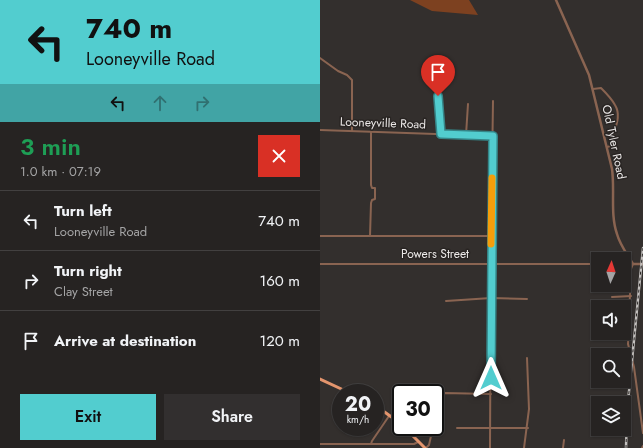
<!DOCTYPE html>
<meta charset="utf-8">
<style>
:root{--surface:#262322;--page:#322f2f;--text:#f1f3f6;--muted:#a4a4a5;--line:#424040;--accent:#52cdcf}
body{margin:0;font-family:Jost,sans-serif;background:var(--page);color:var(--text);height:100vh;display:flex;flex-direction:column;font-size:15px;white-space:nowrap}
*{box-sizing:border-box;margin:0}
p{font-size:13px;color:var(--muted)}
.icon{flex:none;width:22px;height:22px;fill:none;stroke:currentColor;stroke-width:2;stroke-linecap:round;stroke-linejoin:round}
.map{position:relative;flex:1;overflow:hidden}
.drawer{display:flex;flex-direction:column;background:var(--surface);width:320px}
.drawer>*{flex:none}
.banner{background:#52cdcf;color:#111;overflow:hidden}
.needle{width:26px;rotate:3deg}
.controls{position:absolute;left:271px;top:252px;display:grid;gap:8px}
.controls a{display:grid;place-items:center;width:40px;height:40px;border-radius:0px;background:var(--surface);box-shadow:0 1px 3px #0004,0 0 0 1px var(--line);font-size:20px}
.speed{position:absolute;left:12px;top:384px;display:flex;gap:8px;font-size:20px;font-weight:700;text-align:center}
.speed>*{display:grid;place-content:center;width:52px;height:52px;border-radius:50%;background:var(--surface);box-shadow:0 1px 3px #0004,0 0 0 1px var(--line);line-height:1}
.speed small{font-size:10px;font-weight:400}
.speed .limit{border:2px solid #111;border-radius:6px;background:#fff;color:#111}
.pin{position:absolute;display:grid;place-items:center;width:34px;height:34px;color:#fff;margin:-41px -17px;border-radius:50% 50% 50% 0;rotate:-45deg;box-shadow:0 0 4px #0007}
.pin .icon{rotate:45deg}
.me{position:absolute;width:44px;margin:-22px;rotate:0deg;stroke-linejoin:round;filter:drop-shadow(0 0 3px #0008)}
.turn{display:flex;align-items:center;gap:14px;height:84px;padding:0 20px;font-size:18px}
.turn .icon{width:52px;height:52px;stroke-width:2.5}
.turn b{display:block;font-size:28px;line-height:34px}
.lanes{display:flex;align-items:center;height:38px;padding:0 20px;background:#0003;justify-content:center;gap:20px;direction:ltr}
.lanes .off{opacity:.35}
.round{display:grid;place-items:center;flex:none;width:42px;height:42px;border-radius:0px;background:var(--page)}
.headline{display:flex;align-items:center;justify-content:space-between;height:68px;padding:0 20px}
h1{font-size:24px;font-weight:600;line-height:30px;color:#1e9e55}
.action{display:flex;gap:8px;margin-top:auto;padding:8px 20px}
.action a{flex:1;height:46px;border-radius:0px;background:var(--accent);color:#111;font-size:16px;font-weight:600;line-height:46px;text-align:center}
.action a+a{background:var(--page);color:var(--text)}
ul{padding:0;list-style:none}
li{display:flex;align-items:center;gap:12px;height:60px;padding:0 20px;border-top:1px solid var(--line)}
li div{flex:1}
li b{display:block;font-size:15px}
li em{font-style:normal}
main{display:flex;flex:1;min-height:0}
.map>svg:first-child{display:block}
.green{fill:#7d4120}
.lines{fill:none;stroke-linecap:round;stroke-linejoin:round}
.minor{stroke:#8a6451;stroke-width:2}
.tertiary{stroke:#8a6451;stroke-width:2.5}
.primary{stroke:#e4956d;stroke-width:3}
.rail-casing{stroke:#c3c0be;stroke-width:2.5}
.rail{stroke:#292523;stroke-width:1;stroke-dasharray:3;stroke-linecap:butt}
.route-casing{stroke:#358587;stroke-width:10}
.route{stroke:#52cdcf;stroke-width:7}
.slow{stroke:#f59e0b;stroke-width:7}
.labels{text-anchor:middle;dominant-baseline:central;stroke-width:3;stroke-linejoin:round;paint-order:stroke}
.street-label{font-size:12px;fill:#ece9e8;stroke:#292523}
</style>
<main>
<section class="drawer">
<div class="banner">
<div class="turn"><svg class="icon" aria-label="left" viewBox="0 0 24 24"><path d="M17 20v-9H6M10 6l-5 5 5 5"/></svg><div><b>740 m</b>Looneyville Road</div></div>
<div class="lanes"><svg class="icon" aria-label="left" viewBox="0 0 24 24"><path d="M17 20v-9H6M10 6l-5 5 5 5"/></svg><svg class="icon off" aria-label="ahead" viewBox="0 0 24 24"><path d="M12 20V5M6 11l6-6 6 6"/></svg><svg class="icon off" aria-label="right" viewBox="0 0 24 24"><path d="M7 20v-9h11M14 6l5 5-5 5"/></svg></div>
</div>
<div class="headline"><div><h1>3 min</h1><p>1.0 km · 07:19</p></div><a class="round" style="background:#d93025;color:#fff"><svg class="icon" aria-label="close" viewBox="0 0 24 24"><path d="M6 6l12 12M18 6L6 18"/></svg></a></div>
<ul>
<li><svg class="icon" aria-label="left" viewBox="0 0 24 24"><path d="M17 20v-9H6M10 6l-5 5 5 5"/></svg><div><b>Turn left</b><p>Looneyville Road</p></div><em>740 m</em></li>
<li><svg class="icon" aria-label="right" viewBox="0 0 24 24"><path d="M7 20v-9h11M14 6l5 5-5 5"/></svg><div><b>Turn right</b><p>Clay Street</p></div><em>160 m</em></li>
<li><svg class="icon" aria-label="arrive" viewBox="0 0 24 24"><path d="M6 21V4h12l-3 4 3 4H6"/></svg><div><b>Arrive at destination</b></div><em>120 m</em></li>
</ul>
<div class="action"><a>Exit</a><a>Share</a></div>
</section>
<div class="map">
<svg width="323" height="448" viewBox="0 0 323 448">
<rect width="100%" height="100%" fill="#332f2d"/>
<path class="green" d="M 90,0 L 149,0 L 158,15 L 112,11 Z"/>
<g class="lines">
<g class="minor">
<path d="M 0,58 L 18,71 L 27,75 L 32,80 L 32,131"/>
<path d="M 273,89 L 281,88 C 286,93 292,99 295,105 C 303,118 292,132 291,146 L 287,147"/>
<path d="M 118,96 L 121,134"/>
<path d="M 0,130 L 173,136"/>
<path d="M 146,135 L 148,104"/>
<path d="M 0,236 L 171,236"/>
<path d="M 50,236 L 51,203 L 52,200 L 55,199 L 55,188 L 52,188 L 51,185 L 51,132"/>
<path d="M 0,264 L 278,264"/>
<path d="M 304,264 L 313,264 L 311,269 L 308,344 L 314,367 L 323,433"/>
<path d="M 292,297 L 311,296"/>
<path d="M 126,301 L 171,298 L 207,299"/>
<path d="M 115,419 L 122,396 L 124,393 L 171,394"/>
<path d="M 137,428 L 208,428"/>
<path d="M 0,444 L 94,444 L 98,442"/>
<path d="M 51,444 L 52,441 L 69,416"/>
<path d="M 106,448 L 109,445 L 113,427"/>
<path d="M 170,448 L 171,236 L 173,101"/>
<path d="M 204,448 L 209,409 L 207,358"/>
<path d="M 243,448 L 244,440"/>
<path d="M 322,448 L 323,446"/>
</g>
<path class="tertiary" d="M 236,0 L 269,75 L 292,169 C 295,190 290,214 297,234 C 300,245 307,254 313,264 L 323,264"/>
<g class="primary">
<path d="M 0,379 L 30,393"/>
<path d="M 55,405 L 81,424"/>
<path d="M 84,427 L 105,448"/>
</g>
<g class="rail-casing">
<path id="rail" d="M 306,448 L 307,412 L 323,248"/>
</g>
<use href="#rail" class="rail"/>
</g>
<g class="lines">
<g class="route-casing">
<path id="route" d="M 118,96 L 121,134 L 173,136 L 171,378"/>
</g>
<use href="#route" class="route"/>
<path class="slow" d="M 171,244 L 172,178"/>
</g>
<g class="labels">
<g class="street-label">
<text transform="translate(63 123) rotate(2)">Looneyville Road</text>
<text transform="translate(294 142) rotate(78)">Old Tyler Road</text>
<text x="115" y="254">Powers Street</text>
</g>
</g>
</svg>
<div class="controls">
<a><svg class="needle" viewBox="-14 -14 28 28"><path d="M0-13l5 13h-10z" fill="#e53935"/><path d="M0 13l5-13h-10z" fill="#a4a4a5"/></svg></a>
<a><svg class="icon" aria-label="sound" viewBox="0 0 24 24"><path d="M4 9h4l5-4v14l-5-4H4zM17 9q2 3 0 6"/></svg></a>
<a><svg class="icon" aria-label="search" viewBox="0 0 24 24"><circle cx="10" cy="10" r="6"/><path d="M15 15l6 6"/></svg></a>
<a><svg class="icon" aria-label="layers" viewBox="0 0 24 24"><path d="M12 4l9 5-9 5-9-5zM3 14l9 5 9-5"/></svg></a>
</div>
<div class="speed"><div>20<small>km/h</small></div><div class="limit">30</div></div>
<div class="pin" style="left:118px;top:96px;background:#d93025"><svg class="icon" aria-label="arrive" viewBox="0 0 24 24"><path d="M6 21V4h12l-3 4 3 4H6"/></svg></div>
<svg class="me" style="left:171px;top:378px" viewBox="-20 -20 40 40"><path d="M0-17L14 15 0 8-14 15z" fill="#52cdcf" stroke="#fff" stroke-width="4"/></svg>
</div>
</main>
